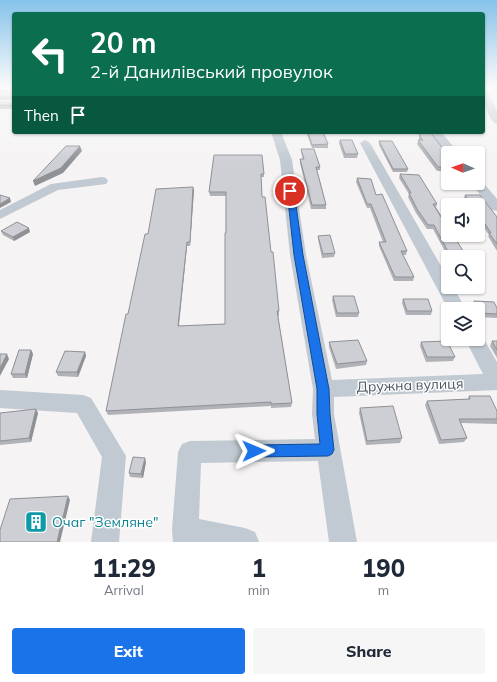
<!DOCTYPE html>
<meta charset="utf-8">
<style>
:root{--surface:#fff;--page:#f6f6f7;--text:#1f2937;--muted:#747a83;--accent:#1a73e8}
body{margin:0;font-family:Mulish,sans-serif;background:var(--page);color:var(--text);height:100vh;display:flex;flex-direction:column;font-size:15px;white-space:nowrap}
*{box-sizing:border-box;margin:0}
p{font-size:13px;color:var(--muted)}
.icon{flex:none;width:22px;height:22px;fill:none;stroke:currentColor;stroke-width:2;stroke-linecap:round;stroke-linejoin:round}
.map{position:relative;height:542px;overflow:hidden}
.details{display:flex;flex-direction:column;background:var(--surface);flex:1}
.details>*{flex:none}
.hud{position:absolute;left:12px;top:12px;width:473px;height:122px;border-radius:4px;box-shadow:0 1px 3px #0004;background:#0b6e4f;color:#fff;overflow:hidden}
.needle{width:26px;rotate:272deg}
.fabs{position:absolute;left:441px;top:146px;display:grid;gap:8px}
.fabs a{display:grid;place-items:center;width:44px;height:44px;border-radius:4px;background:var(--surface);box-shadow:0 1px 3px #0004;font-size:20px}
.pin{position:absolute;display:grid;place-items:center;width:34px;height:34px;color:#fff;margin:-17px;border:2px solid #fff;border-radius:50%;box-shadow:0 1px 4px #0007}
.me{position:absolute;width:44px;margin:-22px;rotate:89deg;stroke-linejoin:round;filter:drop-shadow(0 0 3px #0008)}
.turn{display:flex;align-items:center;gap:14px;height:84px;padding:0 12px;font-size:18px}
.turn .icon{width:52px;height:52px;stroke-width:2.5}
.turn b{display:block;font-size:28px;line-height:34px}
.then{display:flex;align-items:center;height:38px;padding:0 12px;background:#0003;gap:8px;font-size:15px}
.eta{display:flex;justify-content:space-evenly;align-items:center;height:68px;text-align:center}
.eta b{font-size:24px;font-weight:800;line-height:28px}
.cta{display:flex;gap:8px;margin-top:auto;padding:8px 12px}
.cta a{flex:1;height:46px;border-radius:4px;background:var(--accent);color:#fff;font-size:16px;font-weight:800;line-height:46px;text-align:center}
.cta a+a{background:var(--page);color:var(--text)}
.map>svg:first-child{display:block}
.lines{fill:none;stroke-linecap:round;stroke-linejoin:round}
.minor{fill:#c1cad2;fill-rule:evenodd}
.wall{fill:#b0b2b7}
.shaded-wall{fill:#909195}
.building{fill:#cdcfd5;stroke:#909195}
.route{fill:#1a73e8;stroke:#114b97}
.labels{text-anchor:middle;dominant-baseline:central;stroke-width:3;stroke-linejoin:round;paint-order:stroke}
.near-street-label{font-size:14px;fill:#4a5661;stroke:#fff}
.near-culture-label{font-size:14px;fill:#0d838f;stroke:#fff;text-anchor:start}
</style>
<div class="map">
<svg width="497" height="542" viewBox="0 0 497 542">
<rect width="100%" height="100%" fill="#f5f3f3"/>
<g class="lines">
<g class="minor">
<path d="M 483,87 L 487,90 L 497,111 L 497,124 C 487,121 483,97 483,87 Z"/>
<rect x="0" y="101" width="14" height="6"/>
<path d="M 271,132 L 281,132 L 292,160 L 306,255 L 332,380 L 483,374 L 465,339 L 478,339 L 478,333 L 481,334 L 497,362 L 497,390 L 334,397 L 334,414 L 357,542 L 329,542 L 318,461 L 201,463 L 199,519 L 245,528 L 255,532 L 259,542 L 173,542 L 172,530 L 178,452 L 182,444 L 190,441 L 315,439 L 312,414 L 313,389 L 290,255 L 280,160 Z"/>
<path d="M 430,132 L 441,132 L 459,153 L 448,154 Z"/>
<path d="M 365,140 L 370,143 L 448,278 L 448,287 L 453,287 L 466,309 L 448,309 L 360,143 Z"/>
<path d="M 102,177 L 106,178 L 108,181 L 106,184 L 58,190 L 0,219 L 0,210 L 51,184 Z"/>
<path d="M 478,180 L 481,180 L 497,199 L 497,211 L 492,210 L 471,183 L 478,183 Z"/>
<path d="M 0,390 L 83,395 L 91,398 L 126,456 L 119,542 L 91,542 L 102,457 L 77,413 L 0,408 Z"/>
</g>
</g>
<g class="wall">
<rect x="0" y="91" width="14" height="9"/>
<rect x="0" y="105" width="14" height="4"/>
<path d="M 306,132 L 323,132 L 328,144 L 328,148 L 312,148 Z"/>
<path d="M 419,132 L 430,132 L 448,155 L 448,171 L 437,171 L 417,144 L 419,140 Z"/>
<path d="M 340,140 L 358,154 L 357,158 L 344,158 L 339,143 Z"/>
<path d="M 379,141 L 408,169 L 407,172 L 393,172 L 379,145 Z"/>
<path d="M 301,149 L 320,167 L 320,170 L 317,170 L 326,205 L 326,209 L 311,209 L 300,163 L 300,159 L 303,159 L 301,152 Z"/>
<path d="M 214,155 L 264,174 L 264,177 L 261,177 L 262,197 L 271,252 L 279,311 L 279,316 L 278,316 L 292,403 L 291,407 L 271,408 L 271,406 L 108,415 L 106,411 L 128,314 L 148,234 L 194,190 L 190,246 L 187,246 L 179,326 L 225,324 L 226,196 L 210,196 L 209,192 Z"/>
<path d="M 400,174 L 437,204 L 436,207 L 467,257 L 448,257 L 433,229 L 427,229 L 416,213 L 408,197 L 409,194 L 399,178 Z"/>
<path d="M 357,178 L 376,195 L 407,251 L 406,255 L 403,255 L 414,277 L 413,281 L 394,281 L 379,246 L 379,242 L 383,242 L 370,208 L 367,208 L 356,182 Z"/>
<path d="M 465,195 L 497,217 L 497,251 L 488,236 L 489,235 L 478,219 L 478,205 L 468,205 L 464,198 Z"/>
<path d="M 1,231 L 30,232 L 14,241 L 3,235 Z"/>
<path d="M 318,236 L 335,253 L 334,257 L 322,258 L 318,239 Z"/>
<path d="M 444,260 L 448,260 L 448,274 L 443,264 Z"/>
<path d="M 333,296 L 359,313 L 358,317 L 336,317 L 332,300 Z"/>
<path d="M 403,299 L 432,311 L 431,315 L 406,315 L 402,303 Z"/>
<path d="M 474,301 L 497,308 L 497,318 L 478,317 L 478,309 L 474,309 L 472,305 Z"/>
<path d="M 492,341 L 497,341 L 497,358 L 490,346 Z"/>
<path d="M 329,342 L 367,361 L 366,365 L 336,369 L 329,347 Z"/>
<path d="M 421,342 L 455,357 L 453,361 L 426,362 L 420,346 Z"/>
<path d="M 31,350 L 33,354 L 27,378 L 13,378 L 11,374 Z"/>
<path d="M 85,352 L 86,356 L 78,377 L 58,376 L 56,372 Z"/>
<path d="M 469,396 L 497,411 L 497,424 L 461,423 L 467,438 L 464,442 L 439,444 L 425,405 L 427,401 L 468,399 Z"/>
<path d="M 360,408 L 402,438 L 400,443 L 366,445 L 359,413 Z"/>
<path d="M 0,413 L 38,413 L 31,442 L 0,445 Z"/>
<path d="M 146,462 L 143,478 L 130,477 L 129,473 Z"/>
</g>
<g class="shaded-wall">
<path d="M 80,146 L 82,151 L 63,173 L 35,186 L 33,181 Z"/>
<path d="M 193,187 L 194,190 L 190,246 L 190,242 Z"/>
<path d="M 10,198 L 11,202 L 0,208 L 0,204 Z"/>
<path d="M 29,228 L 30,232 L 14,241 L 13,237 Z"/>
<path d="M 187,242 L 187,246 L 178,331 L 178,326 Z"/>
<path d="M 31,350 L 33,354 L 27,378 L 25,374 Z"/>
<path d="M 85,352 L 86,356 L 78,377 L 77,372 Z"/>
<path d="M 7,354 L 9,359 L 0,376 L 0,368 Z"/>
<path d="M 36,409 L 38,413 L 31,442 L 29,438 Z"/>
<path d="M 145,458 L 146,462 L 143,478 L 141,474 Z"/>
<path d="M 68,496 L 70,500 L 60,542 L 57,542 Z"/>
</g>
<g class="building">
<rect x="0" y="91" width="14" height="6"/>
<rect x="0" y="105" width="14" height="1"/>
<path d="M 308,132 L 323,132 L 328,144 L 312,145 Z"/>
<path d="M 420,132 L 430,132 L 448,155 L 448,167 L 438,167 L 418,140 L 423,140 L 420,137 Z"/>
<path d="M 340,140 L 352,140 L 358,154 L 345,154 Z"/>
<path d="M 379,141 L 392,141 L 408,169 L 393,169 Z"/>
<path d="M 66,146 L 80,146 L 61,168 L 33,181 Z"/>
<path d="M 301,149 L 314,149 L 320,167 L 316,167 L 326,205 L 312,205 L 300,159 L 304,159 Z"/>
<path d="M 214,155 L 262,155 L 264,174 L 261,174 L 262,197 L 265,197 L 271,252 L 273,252 L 279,311 L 277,311 L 292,403 L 271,404 L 271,402 L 106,411 L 126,314 L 128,314 L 145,234 L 148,234 L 156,189 L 193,187 L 190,242 L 187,242 L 178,326 L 225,324 L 225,233 L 226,233 L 226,192 L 209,192 Z"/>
<path d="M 400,174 L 419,175 L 437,204 L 433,204 L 448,228 L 448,235 L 453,235 L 467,257 L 451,257 L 434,225 L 428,225 L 417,209 L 409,193 L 411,193 Z"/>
<path d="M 357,178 L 371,179 L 376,195 L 382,194 L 407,251 L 401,251 L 414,277 L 395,277 L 379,242 L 386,242 L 371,204 L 367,204 Z"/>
<path d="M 0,195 L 10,198 L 0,204 Z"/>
<path d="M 465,195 L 480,195 L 497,217 L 497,244 L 489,233 L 491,233 L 478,213 L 478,205 L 472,205 Z"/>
<path d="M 17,222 L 29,228 L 13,237 L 1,231 Z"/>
<path d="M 330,235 L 335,253 L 323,254 L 318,236 Z"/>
<path d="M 444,260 L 448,260 L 448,267 Z"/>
<path d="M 333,296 L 354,296 L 359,313 L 337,313 Z"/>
<path d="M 403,299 L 428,299 L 432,311 L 407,311 Z"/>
<path d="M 474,301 L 494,302 L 497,308 L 497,314 L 480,313 Z"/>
<path d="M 358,340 L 367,361 L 337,364 L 329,342 Z"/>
<path d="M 447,341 L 455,357 L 427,357 L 421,342 Z"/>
<path d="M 492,341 L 497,341 L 497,350 Z"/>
<path d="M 19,350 L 31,350 L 25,374 L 11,374 Z"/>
<path d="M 65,351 L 85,352 L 77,372 L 56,372 Z"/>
<path d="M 0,354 L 7,354 L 0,368 Z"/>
<path d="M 469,396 L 490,396 L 497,411 L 497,419 L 459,419 L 467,438 L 441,440 L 427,401 L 470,399 Z"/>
<path d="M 393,406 L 402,438 L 367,441 L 360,408 Z"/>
<path d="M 36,409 L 29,438 L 0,441 L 0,413 Z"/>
<path d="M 133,457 L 145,458 L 141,474 L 129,473 Z"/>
<path d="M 68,496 L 57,542 L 0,542 L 0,530 L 10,499 Z"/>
</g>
<linearGradient id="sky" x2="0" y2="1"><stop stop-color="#85c3ea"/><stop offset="0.53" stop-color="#fafafa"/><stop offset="1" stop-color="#fafafa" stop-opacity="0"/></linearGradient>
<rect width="497" height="163" fill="url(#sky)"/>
<path class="route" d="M 290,189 L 294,191 L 303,255 L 329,389 L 330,414 L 334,450 L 332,454 L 328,456 L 254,457 L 249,455 L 247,451 L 249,447 L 254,445 L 320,444 L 317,414 L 317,389 L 294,255 L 287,191 Z"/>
<defs>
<g id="building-square" transform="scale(1.15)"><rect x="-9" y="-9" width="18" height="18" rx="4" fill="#0f9aa8" stroke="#fff"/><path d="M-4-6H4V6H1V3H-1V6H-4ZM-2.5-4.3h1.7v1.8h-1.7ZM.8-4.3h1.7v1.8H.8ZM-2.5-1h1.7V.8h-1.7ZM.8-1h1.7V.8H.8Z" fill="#fff"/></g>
</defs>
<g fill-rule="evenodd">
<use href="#building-square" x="36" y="522"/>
</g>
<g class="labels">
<g class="near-street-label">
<text transform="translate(410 385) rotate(-2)">Дружна вулиця</text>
</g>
<g class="near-culture-label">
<text x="52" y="522">Очаг "Земляне"</text>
</g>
</g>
</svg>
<div class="fabs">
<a><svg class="needle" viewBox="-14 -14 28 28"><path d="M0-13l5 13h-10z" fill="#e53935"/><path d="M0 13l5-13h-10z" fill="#747a83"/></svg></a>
<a><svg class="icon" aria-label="sound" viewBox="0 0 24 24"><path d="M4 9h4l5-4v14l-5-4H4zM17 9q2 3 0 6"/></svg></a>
<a><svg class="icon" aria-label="search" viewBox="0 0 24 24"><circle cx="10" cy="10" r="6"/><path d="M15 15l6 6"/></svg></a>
<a><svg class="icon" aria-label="layers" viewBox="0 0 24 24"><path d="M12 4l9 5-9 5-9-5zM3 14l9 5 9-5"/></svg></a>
</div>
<div class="pin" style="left:290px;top:191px;background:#d93025"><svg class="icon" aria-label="arrive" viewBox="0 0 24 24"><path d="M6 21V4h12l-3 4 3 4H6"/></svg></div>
<svg class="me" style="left:254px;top:451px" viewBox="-20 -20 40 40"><path d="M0-17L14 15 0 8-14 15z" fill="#1a73e8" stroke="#fff" stroke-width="4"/></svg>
<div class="hud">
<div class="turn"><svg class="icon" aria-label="left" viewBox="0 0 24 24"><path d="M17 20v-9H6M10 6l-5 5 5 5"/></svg><div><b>20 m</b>2-й Данилівський провулок</div></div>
<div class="then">Then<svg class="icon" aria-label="arrive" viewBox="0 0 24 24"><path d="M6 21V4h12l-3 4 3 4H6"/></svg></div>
</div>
</div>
<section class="details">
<div class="eta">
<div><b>11:29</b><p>Arrival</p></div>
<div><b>1</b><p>min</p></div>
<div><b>190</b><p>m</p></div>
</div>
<div class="cta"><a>Exit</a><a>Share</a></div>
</section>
